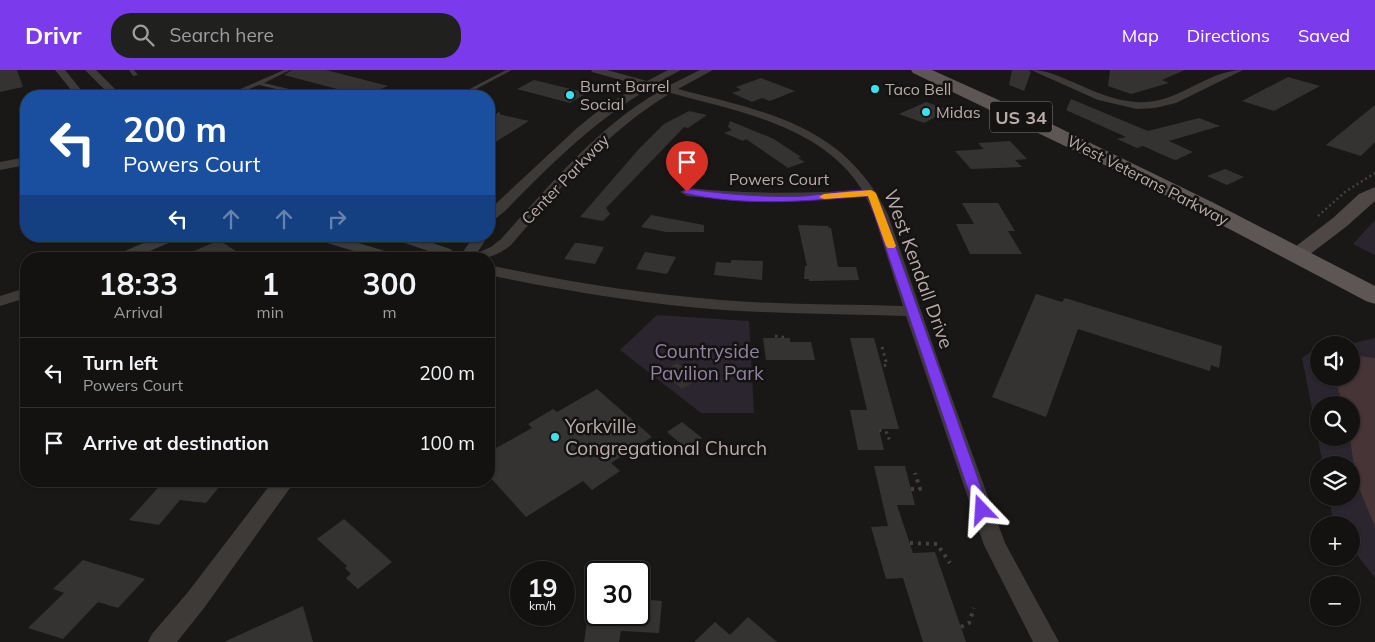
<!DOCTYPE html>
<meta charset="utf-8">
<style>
:root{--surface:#131211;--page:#20201f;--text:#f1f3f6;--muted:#9d9e9f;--line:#323231;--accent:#7c3aed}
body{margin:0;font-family:Mulish,sans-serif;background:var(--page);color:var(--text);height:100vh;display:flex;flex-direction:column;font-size:19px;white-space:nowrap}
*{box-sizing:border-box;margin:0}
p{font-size:16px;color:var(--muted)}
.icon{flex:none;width:28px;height:28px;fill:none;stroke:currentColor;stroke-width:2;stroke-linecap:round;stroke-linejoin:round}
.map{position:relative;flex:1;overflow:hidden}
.details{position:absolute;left:20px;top:182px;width:475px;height:235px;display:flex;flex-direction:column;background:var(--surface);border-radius:20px;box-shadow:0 1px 4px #0004,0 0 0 1px var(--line)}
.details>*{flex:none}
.guide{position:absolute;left:20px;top:20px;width:475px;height:152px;border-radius:20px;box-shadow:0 1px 4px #0004,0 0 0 1px var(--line);background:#1a4fa0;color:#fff;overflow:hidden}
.fabs{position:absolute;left:1310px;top:266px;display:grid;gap:10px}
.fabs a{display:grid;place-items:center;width:50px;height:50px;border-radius:50%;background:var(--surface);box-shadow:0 1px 4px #0004,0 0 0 1px var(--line);font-size:25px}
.speed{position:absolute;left:510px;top:491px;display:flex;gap:10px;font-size:25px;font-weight:700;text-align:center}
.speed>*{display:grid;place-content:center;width:65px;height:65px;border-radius:50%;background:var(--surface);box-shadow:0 1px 4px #0004,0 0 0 1px var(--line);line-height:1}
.speed small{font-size:12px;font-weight:400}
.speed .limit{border:2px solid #111;border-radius:8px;background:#fff;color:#111}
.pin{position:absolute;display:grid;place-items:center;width:42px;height:42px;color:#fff;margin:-51px -21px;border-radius:50% 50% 50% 0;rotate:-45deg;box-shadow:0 0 5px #0007}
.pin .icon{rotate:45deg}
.me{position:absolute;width:55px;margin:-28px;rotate:340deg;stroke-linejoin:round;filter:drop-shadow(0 0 4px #0008)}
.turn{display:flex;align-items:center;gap:18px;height:105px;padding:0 20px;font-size:22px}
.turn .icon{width:65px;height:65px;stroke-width:2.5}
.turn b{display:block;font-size:35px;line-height:42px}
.lanes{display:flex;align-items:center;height:48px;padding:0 20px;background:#0003;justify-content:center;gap:25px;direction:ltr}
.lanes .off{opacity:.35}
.eta{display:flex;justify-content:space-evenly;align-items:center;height:85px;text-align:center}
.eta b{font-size:30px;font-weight:700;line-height:35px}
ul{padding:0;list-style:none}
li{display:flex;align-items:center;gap:15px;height:70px;padding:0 20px;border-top:1px solid var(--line)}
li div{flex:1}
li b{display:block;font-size:19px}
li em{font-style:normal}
header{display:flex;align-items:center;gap:30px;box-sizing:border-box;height:70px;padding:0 25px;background:var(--accent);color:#fff}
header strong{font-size:24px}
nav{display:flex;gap:28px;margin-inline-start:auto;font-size:18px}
.search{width:350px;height:45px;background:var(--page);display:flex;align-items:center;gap:12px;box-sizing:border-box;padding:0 18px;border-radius:20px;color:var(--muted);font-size:19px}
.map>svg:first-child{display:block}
.green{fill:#2a252e;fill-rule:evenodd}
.water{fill:#463437}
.building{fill:#353332}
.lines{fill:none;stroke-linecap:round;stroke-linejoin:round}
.path-far3{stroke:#453f3e;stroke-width:2;stroke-dasharray:2 2.5;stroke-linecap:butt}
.path-far2{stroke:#453f3e;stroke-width:2.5;stroke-dasharray:2 3;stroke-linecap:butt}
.path-far1{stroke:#453f3e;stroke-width:3;stroke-dasharray:2.5 4;stroke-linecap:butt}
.path{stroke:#453f3e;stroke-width:4;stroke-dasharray:3 5;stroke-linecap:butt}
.lane{fill:#3e3a38;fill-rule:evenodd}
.street{fill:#3e3a38;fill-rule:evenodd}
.secondary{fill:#4e4746;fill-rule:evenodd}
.primary{fill:#5d5654;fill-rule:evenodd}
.route{fill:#7c3aed;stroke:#51269a}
.slow{fill:#f59e0b}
.poi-dot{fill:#3ae2ee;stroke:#141312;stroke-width:2}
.labels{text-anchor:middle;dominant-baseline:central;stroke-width:5;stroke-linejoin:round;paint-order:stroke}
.far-poi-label{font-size:16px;fill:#b9abaa;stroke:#141312;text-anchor:start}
.far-street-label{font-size:16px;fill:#b9abaa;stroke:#141312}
.shield{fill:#141312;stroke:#887d7c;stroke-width:1}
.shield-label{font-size:18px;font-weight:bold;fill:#b9abaa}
.street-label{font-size:19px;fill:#b9abaa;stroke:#141312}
.park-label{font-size:19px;fill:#9181a3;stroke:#141312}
.poi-label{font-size:19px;fill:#b9abaa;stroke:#141312;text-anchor:start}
</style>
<header>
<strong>Drivr</strong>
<div class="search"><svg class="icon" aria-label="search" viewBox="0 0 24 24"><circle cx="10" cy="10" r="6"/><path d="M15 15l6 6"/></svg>Search here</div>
<nav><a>Map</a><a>Directions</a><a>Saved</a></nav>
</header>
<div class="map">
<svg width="1375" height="572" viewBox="0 0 1375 572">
<rect width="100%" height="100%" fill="#191817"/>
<g class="green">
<path d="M 1375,150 L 1375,185 L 1353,174 Z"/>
<path d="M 657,245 L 749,251 L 754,343 L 701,343 L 620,280 Z"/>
<path d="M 1375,268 L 1375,508 L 1351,477 L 1351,455 L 1334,455 L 1329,428 L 1351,428 L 1351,395 L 1323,395 L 1302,288 L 1319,276 L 1319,308 L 1351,308 L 1351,275 L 1321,275 L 1350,274 ZM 1319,335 L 1351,335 L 1351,368 L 1319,368 Z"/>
</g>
<path class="water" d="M 1351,285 L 1375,288 L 1375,457 L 1356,411 L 1350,368 L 1351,335 L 1343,335 L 1335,309 L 1336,308 L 1351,308 Z"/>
<g class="building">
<path d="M 0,0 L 17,0 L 23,17 L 0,22 Z"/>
<path d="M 292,0 L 326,0 L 388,16 L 364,26 L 284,5 Z"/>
<path d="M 1012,0 L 1029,0 L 1031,2 L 1024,21 L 1009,15 Z"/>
<path d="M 1110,0 L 1185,0 L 1162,10 L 1169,13 L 1131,24 L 1108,16 Z"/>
<path d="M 1288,7 L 1320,16 L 1274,41 L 1242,31 Z"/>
<path d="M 761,8 L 795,21 L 770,31 L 762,28 L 752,32 L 732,23 L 741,20 L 736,17 Z"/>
<path d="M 534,10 L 587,23 L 570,33 L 517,19 Z"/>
<path d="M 1071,29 L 1148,61 L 1199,48 L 1220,56 L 1169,71 L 1193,82 L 1176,90 L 1172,89 L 1143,76 L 1137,78 L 1117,69 L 1126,67 L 1066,40 Z"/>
<path d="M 926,32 L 949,40 L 924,53 L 899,44 Z"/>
<path d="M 1375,35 L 1375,72 L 1361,86 L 1326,75 Z"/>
<path d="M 489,41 L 498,44 L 529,51 L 489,76 Z"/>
<path d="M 689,41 L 707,45 L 688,58 L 684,57 L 664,78 L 606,138 L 610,144 L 603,151 L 580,147 L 638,80 L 664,54 Z"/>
<path d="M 730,51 L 774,69 L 801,87 L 798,88 L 805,92 L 788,98 L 746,69 L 743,71 L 724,63 L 732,60 L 728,57 Z"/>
<path d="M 1010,71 L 1027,89 L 1015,90 L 1022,97 L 971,99 L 955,81 L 984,79 L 978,73 Z"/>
<path d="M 1225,99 L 1244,107 L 1227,115 L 1207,106 Z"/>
<path d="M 962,133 L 998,133 L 1015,161 L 1008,161 L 1022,184 L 970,184 L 956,154 L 974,154 Z"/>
<path d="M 651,145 L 704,155 L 704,162 L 666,162 L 641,157 Z"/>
<path d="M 798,155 L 828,156 L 829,158 L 831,158 L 838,197 L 856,197 L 859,210 L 809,211 L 809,209 L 804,209 L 805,196 L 807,196 Z"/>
<path d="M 219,170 L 248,189 L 176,189 Z"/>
<path d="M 575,173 L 579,173 L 604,177 L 595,194 L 564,189 Z"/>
<path d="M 645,182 L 676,187 L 667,204 L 636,199 Z"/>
<path d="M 731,190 L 763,191 L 762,210 L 714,205 L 716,192 L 731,193 Z"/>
<path d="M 1036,224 L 1062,232 L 1065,228 L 1222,276 L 1219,298 L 1211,295 L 1210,301 L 1078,259 L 1046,347 L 992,327 Z"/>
<path d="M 763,268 L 790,268 L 790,272 L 811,272 L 815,290 L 766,290 Z"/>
<path d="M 850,268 L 874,268 L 899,359 L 879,359 L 884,380 L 858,380 L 850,340 L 867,340 Z"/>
<path d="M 677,293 L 699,309 L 682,319 L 661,302 Z"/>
<path d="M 597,319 L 652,367 L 611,393 L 620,401 L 592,420 L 583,411 L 526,447 L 489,406 L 489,382 L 532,358 L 528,354 L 553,339 L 557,342 Z"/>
<path d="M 682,352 L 702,368 L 686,378 L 667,362 Z"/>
<path d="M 874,396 L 905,396 L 915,435 L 897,435 L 913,483 L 935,482 L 966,572 L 923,572 L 903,508 L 886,509 L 871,457 L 888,456 Z"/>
<path d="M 164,411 L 224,411 L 206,433 L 180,430 L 159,455 L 129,450 Z"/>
<path d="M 344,449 L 392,492 L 358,519 L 346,508 L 351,504 L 345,498 L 347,496 L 317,469 Z"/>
<path d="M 83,490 L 145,509 L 118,538 L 98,532 L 63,569 L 28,558 L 64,523 L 53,519 Z"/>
<path d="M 639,529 L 662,531 L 659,563 L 621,561 L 619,572 L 584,572 L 588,545 L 639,545 Z"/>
<path d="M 303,536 L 313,572 L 224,572 L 259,556 Z"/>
<path d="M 748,547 L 777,572 L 694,572 L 715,552 L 730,565 Z"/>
</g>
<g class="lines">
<path class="path-far3" d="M 498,44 L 500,42"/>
<path class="path-far2" d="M 1318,146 L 1345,122 L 1375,103"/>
<g class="path-far1">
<path d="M 775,266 L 788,268"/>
<path d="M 882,277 L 887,295 L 882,296"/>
<path d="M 879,360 L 887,363 L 890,372"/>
</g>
<g class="path">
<path d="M 911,419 L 920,419 L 915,403"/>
<path d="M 910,473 L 937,474 L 950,493"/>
<path d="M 961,557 L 969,553 L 974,538"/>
</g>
<g class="lane">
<path d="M 129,0 L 134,0 L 138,5 L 133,6 Z"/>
<path d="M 284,0 L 290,0 L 264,13 L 314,25 L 314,26 L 307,26 L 259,15 L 231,26 L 224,26 Z"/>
<path d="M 506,0 L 512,0 L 463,26 L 456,26 Z"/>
</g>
<g class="street">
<path d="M 55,0 L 65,0 L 86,26 L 76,26 Z"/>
<path d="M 85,0 L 96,0 L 122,26 L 111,26 Z"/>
<path d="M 591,0 L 607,0 L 647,11 L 668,0 L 681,0 L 657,13 L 668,16 L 700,0 L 713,0 L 678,19 C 767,42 845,55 888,145 L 939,293 L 1005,473 L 1059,572 L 1033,572 L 984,475 L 906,246 C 846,244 785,244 724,240 C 645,234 566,221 489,205 L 489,195 C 566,212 643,224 721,230 C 782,235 842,234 903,236 L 874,145 L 866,127 L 779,131 L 733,130 L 687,126 L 680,122 L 687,118 C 745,124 803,124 862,120 C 823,56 736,41 671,23 C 606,61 560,119 511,175 C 489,193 471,189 444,189 L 440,185 L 393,169 L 391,166 L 452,166 L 445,170 L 427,171 L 450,179 L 460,186 L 474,166 L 488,166 L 477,183 L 491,177 L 501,169 C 550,115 596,58 660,21 L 650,18 C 594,51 550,95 505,141 L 494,150 L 489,151 L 489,140 L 577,58 L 598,41 L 639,15 L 592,2 Z"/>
<path d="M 1031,0 C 1048,0 1060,7 1075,13 C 1095,22 1116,31 1137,32 C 1178,35 1206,0 1243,0 L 1176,33 L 1155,38 L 1137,39 L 1098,30 Z"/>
<path d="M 26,87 L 26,95 L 0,100 L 0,92 Z"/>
<path d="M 160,166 L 180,166 L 178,169 L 131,189 L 111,189 L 113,186 Z"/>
<path d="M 312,166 L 335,166 L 402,186 L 404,189 L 380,189 L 314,169 Z"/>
<path d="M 26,218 L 26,228 L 0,236 L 0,226 Z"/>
<path d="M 273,411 L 295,411 L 204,538 L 177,572 L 148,572 L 152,564 L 188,522 Z"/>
</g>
<path class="secondary" d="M 1375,117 L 1375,131 L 1347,156 L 1305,188 L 1298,190 L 1291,188 L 1287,184 L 1291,180 L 1333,148 L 1359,124 Z"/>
<path class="primary" d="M 911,0 L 932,0 L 1041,49 L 1214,133 L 1375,216 L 1375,234 L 1366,231 L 1142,113 L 913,3 Z"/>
</g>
<path class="route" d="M 687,119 C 726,124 766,128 806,126 C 825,124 857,118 874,121 L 885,146 L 989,440 L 987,444 L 982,446 L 977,444 L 975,440 L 868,126 C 808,131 744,137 684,123 L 683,122 Z"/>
<path class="slow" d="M 871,120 L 876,123 L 896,176 L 894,178 L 888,178 L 886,176 L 868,126 L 824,129 L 819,127 L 824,124 Z"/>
<g class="poi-dot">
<circle cx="875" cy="19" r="5"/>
<circle cx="570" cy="25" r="5"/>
<circle cx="926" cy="42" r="5"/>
<circle cx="555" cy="367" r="5"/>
</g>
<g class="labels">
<g class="far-poi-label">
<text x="580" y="16">Burnt Barrel<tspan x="580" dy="18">Social</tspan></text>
<text x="885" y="19">Taco Bell</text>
<text x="936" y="42">Midas</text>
</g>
<g class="far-street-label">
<text transform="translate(565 109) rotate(-46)">Center Parkway</text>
<text x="779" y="109">Powers Court</text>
<text transform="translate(1148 110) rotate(27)">West Veterans Parkway</text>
</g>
<rect class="shield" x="990" y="31.5" width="62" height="31" rx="4"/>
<g class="shield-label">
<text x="1021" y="47">US 34</text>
</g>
<g class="street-label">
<text transform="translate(919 199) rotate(70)">West Kendall Drive</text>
</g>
<g class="park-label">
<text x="707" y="281">Countryside<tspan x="707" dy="22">Pavilion Park</tspan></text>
</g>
<g class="poi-label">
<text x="565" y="356">Yorkville<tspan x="565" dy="22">Congregational Church</tspan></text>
</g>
</g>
</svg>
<div class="fabs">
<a><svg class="icon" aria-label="sound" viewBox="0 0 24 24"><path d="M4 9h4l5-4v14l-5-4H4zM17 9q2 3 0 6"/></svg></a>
<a><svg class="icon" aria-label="search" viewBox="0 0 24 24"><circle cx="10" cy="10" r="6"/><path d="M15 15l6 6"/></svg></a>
<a><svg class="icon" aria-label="layers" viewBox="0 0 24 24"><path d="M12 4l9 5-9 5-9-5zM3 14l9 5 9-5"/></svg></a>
<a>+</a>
<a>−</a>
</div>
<div class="speed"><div>19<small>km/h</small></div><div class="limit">30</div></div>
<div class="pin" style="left:687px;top:122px;background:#d93025"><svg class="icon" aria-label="arrive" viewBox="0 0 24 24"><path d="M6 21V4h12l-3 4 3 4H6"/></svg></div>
<svg class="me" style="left:982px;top:440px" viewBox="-20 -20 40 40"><path d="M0-17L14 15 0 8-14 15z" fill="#7c3aed" stroke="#fff" stroke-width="4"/></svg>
<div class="guide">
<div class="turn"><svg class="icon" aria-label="left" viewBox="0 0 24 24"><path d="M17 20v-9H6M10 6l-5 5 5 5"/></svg><div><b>200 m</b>Powers Court</div></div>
<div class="lanes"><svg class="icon" aria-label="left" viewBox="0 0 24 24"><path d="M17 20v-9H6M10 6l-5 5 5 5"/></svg><svg class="icon off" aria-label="ahead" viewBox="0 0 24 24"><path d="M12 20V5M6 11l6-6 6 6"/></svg><svg class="icon off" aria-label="ahead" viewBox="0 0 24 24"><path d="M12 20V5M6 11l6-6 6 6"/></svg><svg class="icon off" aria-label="right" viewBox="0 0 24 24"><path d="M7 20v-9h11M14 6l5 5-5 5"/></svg></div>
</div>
<section class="details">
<div class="eta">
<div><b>18:33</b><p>Arrival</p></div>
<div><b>1</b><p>min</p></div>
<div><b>300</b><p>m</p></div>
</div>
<ul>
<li><svg class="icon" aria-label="left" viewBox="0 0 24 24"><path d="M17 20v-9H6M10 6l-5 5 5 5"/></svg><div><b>Turn left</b><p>Powers Court</p></div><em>200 m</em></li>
<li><svg class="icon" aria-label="arrive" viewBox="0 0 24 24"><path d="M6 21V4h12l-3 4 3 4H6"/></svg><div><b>Arrive at destination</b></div><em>100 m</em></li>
</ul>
</section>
</div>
